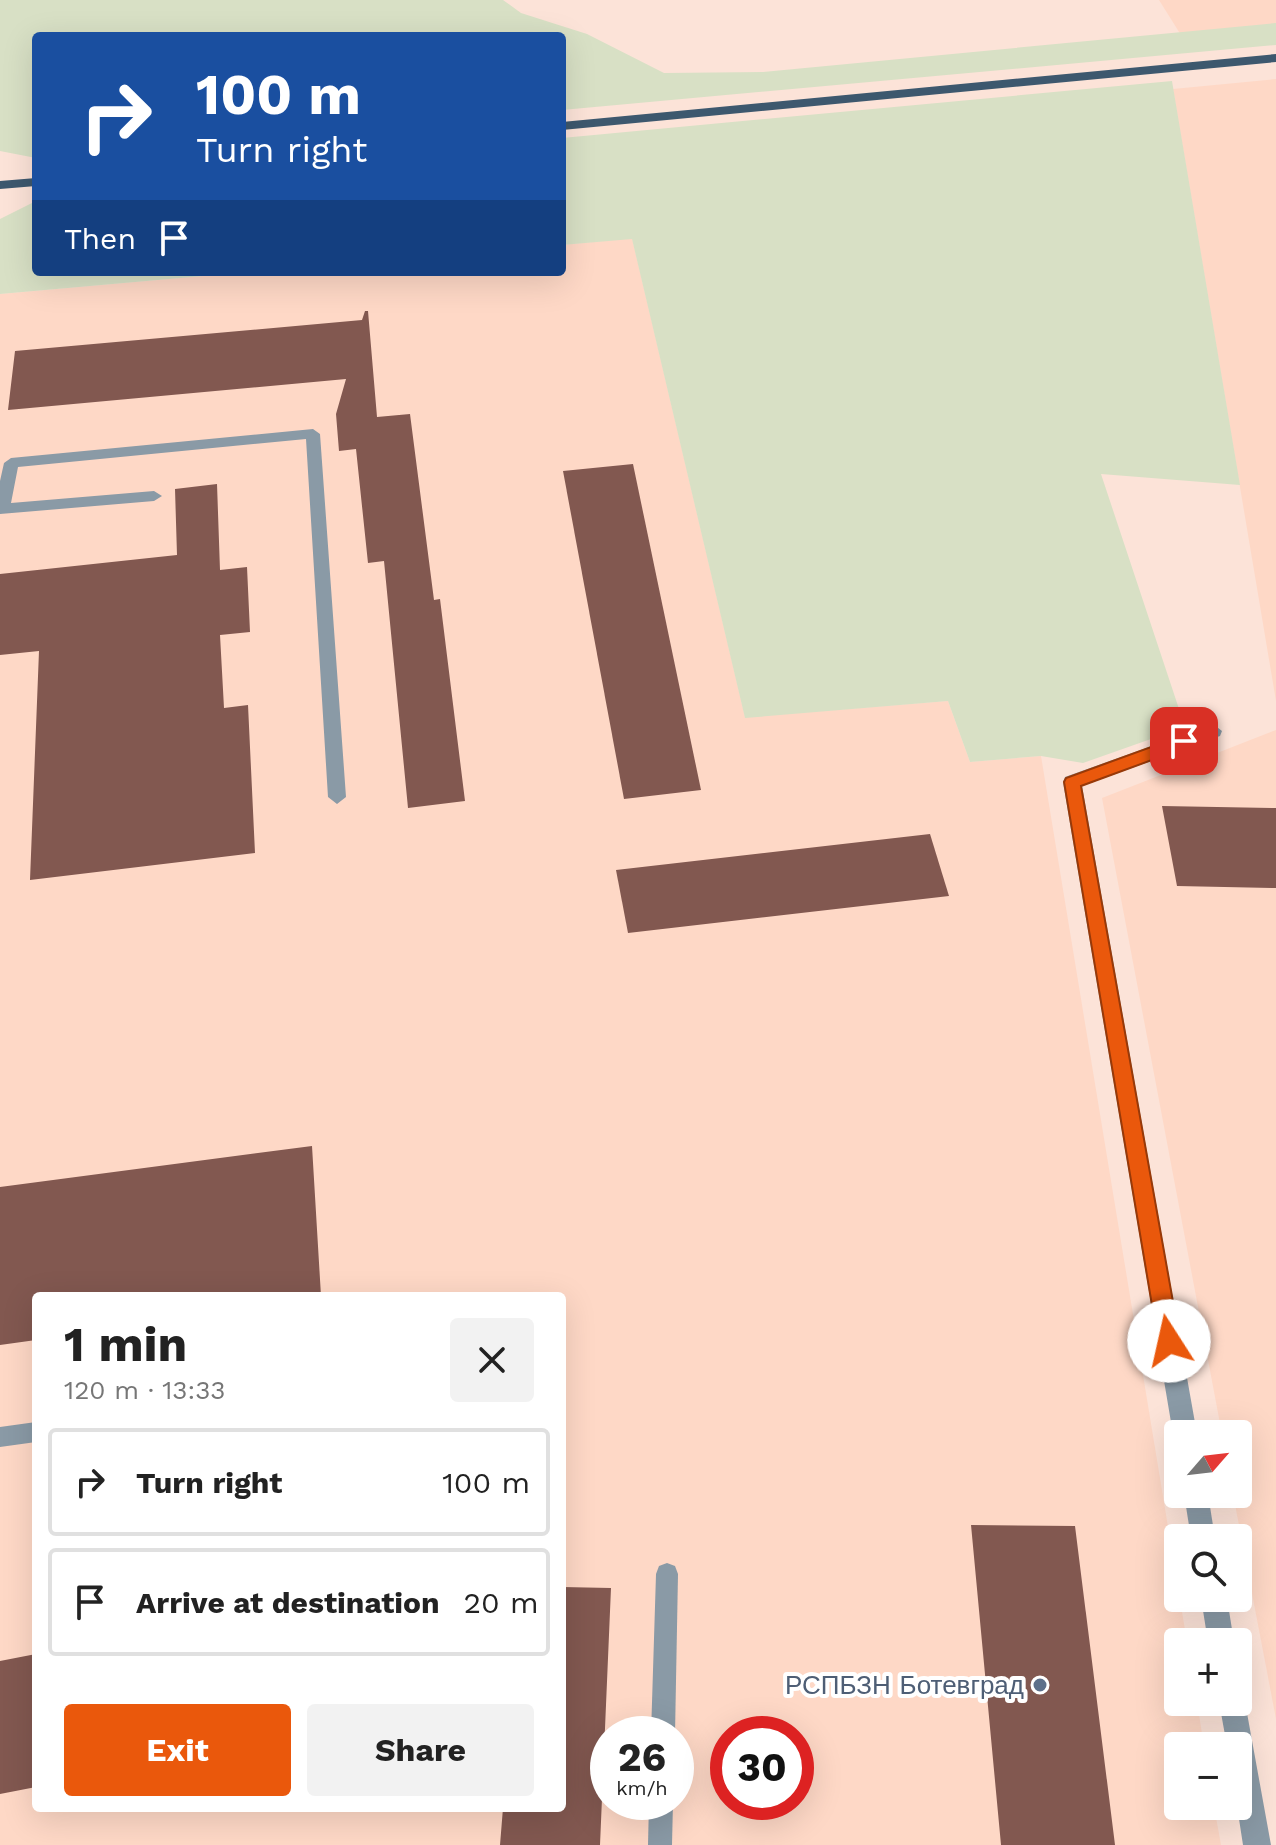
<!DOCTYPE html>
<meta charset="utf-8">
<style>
:root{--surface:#fff;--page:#f2f2f2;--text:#222;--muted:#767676;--line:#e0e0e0;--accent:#ea580c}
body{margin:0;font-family:"Work Sans",sans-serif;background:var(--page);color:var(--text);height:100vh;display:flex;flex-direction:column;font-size:30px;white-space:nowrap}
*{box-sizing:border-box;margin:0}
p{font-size:26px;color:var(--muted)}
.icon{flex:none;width:44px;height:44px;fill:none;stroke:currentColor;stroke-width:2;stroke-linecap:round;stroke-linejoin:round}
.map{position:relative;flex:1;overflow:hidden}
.panel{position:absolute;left:32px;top:1292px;width:534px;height:520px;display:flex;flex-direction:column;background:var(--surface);border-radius:8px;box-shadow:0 8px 32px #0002}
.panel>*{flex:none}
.guide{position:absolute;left:32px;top:32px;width:534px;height:244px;border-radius:8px;box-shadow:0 8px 32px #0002;background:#1a4fa0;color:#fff;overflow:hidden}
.needle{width:52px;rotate:62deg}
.fabs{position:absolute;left:1164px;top:1420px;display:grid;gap:16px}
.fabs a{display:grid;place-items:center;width:88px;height:88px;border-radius:8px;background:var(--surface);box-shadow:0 8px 32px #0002;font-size:40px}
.speed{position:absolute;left:590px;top:1716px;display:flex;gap:16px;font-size:40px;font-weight:700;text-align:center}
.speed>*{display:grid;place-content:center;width:104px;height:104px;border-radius:50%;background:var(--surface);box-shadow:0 8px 32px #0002;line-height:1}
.speed small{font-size:20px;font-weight:400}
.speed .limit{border:12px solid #d22;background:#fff;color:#111}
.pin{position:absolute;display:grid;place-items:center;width:68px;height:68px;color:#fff;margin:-34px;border-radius:16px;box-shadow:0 4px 12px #0006}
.me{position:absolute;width:88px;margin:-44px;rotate:350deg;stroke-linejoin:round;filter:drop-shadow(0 0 6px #0008)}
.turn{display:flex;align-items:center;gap:28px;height:168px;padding:0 32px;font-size:36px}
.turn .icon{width:104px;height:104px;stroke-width:2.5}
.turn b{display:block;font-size:56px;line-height:68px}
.then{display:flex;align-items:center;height:76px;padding:0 32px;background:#0003;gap:16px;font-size:30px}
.round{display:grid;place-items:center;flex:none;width:84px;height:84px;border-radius:8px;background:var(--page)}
.head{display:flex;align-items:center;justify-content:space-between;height:136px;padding:0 32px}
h1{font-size:48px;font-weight:700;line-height:60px}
.cta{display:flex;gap:16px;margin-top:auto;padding:16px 32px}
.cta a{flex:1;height:92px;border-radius:8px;background:var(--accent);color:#fff;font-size:32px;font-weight:700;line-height:92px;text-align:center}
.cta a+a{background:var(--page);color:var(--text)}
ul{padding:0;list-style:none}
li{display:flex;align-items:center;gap:24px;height:108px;margin:0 16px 12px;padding:0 16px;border:4px solid var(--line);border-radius:8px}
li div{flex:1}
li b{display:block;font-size:30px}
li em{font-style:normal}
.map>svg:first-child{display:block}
.built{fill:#fed8c6;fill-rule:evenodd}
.green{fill:#d8e0c5}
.building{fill:#825850}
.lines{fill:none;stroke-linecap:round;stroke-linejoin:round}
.service{fill:#8a9aa6;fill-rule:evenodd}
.minor{fill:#8a9aa6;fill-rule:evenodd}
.primary{fill:#3d586e;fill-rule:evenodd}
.route{fill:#ea580c;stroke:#983908;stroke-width:2}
.service-dot{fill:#5c6f8a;stroke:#fff;stroke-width:3}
.labels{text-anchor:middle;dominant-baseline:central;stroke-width:8;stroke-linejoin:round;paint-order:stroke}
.near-service-label{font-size:26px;fill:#4e5e75;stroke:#fff;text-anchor:end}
</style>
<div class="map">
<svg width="1276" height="1845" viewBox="0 0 1276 1845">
<rect width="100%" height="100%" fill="#fce3d8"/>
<g class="built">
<path d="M 1159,0 L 1276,0 L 1276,34 L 1186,43 Z"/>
<path d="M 1276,79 L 1276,701 L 1173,89 Z"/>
<path d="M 632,238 L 745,717 L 948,701 L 970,762 L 1041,756 L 1187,1642 L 1178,1642 L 1178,1702 L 1197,1702 L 1204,1746 L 1178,1746 L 1178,1806 L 1214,1806 L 1221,1845 L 0,1845 L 0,294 L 248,272 L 562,272 L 562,245 ZM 36,1296 L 562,1296 L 562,1808 L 36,1808 ZM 608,1734 L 676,1734 L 676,1802 L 608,1802 ZM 728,1734 L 796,1734 L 796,1802 L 728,1802 Z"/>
<path d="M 1276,730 L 1276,1719 L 1233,1494 L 1238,1494 L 1238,1434 L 1222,1434 L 1102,798 Z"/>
</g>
<g class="green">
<path d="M 0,0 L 503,0 L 521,13 L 587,34 L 664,73 L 763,72 L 1276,23 L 1276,45 L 562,110 L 562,36 L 36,36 L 36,158 L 0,151 Z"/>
<path d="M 1172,81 L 1240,485 L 1101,474 L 1185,727 L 1083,763 L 1041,756 L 970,762 L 948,701 L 745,718 L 632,239 L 562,245 L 562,138 Z"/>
<path d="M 36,201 L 36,272 L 248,272 L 0,294 L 0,219 Z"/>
</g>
<g class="building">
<path d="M 365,311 L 368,311 L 377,417 L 410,414 L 434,600 L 440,599 L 465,801 L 408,808 L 384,561 L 368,563 L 356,449 L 339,451 L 336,414 L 346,379 L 8,410 L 15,351 L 362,320 Z"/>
<path d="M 633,464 L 701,790 L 624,799 L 563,471 Z"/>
<path d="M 217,484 L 220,570 L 247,567 L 250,632 L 220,635 L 224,708 L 248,705 L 255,853 L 30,880 L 39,651 L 0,655 L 0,574 L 177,555 L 175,489 Z"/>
<path d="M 1162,806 L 1276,808 L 1276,888 L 1177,886 Z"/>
<path d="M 930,834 L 949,896 L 628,933 L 616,870 Z"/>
<path d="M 312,1146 L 321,1296 L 36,1296 L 36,1340 L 0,1345 L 0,1187 Z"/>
<path d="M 971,1525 L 1075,1526 L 1115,1845 L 1001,1845 Z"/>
<path d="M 562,1587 L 611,1588 L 600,1845 L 500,1845 L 503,1808 L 562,1808 Z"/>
<path d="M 36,1654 L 36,1787 L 0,1794 L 0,1661 Z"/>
</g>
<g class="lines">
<g class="service">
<path d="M 313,429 L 320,434 L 346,797 L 337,804 L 328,797 L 306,439 L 18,467 L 11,503 L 154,491 L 162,496 L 154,501 L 0,514 L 0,481 L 4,463 L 11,458 Z"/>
<path d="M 36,1422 L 36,1442 L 0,1447 L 0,1427 Z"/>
<path d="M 667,1563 L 675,1566 L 678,1574 L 675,1734 L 651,1734 L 656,1574 L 659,1566 Z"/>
<path d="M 649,1802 L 673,1802 L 672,1845 L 648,1845 Z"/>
</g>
<g class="minor">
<path d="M 1213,724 L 1222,731 L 1220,736 L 1082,786 L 1197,1434 L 1178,1434 L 1178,1443 L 1173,1434 L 1063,782 L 1065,777 Z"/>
<path d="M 1184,1494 L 1208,1494 L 1215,1538 L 1191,1538 Z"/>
<path d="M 1201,1598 L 1227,1598 L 1234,1642 L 1208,1642 Z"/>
<path d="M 1238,1692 L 1245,1702 L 1271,1845 L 1243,1845 L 1237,1806 L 1238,1746 L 1227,1746 L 1219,1702 L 1238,1702 Z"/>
</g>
<g class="primary">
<path d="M 1276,54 L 1276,62 L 562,130 L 562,122 Z"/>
<path d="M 36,178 L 36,186 L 0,189 L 0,181 Z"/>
</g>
</g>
<path class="route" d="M 1184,735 L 1193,741 L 1190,746 L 1081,786 L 1180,1341 L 1176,1348 L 1169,1351 L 1162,1348 L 1158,1341 L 1064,782 L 1066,778 Z"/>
<circle class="service-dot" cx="1040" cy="1685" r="8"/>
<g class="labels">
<g class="near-service-label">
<text x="1024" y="1685">РСПБЗН Ботевград</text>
</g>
</g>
</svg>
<div class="fabs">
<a><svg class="needle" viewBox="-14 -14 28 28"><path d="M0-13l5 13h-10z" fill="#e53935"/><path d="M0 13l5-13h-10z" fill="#767676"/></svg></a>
<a><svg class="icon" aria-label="search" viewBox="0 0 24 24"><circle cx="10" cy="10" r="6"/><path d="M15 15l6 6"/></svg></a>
<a>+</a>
<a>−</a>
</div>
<div class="speed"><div>26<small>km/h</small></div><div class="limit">30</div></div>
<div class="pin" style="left:1184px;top:741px;background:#d93025"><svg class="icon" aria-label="arrive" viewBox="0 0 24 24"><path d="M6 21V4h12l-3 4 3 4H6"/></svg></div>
<svg class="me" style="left:1169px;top:1341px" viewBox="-20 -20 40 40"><circle r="19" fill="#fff"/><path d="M0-13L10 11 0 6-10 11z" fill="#ea580c"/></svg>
<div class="guide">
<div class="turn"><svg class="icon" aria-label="right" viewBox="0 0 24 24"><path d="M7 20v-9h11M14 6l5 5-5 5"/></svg><div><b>100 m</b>Turn right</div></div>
<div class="then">Then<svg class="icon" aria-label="arrive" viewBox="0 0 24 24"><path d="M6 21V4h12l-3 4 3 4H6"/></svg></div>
</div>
<section class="panel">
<div class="head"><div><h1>1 min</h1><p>120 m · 13:33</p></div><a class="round"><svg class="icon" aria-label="close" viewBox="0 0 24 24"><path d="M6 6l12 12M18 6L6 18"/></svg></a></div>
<ul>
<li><svg class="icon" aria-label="right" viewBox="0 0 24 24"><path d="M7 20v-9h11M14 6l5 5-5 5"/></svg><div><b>Turn right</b></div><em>100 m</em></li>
<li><svg class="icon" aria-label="arrive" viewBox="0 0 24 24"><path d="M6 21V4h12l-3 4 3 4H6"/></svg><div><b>Arrive at destination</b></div><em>20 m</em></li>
</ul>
<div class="cta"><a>Exit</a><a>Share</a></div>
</section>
</div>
